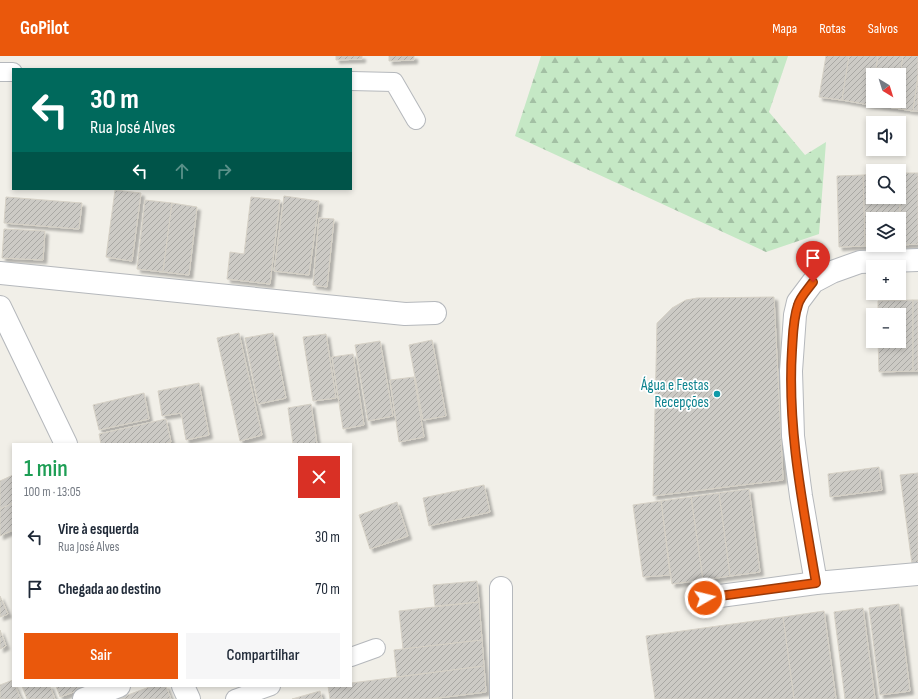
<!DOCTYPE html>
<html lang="pt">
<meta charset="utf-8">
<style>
:root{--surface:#fff;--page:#f6f6f7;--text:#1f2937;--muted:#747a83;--accent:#ea580c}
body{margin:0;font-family:"Sofia Sans Condensed",sans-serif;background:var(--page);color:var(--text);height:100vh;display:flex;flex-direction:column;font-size:15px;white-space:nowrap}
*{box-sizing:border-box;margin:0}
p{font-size:13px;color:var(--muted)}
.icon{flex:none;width:22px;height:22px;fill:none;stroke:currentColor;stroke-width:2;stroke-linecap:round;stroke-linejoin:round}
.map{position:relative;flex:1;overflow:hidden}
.sheet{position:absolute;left:12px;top:387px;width:340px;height:244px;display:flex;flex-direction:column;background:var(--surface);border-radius:0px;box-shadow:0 2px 6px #0003}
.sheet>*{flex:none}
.top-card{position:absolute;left:12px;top:12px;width:340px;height:122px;border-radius:0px;box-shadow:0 2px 6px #0003;background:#00695c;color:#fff;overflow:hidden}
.needle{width:26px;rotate:142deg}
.buttons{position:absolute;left:866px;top:12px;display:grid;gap:8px}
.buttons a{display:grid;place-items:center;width:40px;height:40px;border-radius:0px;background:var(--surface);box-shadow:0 2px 6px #0003;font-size:20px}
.pin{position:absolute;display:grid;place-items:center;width:34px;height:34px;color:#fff;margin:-41px -17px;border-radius:50% 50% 50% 0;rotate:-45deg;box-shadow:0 0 4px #0007}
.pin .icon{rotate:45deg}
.me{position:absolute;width:44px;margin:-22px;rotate:82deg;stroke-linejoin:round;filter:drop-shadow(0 0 3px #0008)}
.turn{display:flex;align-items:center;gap:14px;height:84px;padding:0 12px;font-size:18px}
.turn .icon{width:52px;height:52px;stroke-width:2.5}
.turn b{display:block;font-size:28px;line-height:34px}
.lanes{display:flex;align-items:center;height:38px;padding:0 12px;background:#0003;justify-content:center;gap:20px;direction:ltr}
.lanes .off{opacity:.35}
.round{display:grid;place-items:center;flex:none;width:42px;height:42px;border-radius:0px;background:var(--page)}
.head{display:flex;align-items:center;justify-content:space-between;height:68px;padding:0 12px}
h1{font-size:24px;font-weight:600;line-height:30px;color:#1e9e55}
.cta{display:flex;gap:8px;margin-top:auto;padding:8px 12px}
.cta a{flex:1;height:46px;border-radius:0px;background:var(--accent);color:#fff;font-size:16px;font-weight:600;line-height:46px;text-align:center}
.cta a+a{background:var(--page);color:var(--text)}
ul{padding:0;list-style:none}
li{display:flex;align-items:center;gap:12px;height:52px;padding:0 12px}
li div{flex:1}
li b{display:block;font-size:15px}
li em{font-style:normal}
header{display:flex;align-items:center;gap:24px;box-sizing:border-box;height:56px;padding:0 20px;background:var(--accent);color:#fff}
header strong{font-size:19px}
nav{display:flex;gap:22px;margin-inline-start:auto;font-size:14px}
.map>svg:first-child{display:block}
.forest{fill:url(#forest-firs)}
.building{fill:url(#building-hatch);stroke:#d6d1c6;filter:url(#shadow)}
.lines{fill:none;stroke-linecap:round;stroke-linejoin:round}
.service-casing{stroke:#b5b8bc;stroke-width:20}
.minor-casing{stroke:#b5b8bc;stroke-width:24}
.service{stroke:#fff;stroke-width:18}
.minor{stroke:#fff;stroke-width:22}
.route-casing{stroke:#983908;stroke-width:10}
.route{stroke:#ea580c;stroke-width:7}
.culture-dot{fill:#0f9aa8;stroke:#fff;stroke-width:1.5}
.labels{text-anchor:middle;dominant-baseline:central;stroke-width:3.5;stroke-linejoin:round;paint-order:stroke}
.culture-label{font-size:15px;fill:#0d838f;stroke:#fff;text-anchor:end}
</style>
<header>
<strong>GoPilot</strong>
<nav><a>Mapa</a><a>Rotas</a><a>Salvos</a></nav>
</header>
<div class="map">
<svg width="918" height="643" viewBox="0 0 918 643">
<defs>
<pattern id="forest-firs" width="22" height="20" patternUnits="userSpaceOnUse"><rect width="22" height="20" fill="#c5e8c5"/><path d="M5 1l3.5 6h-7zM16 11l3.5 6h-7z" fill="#a3c0a4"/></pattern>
<pattern id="building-hatch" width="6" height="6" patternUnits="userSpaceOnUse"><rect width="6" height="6" fill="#cccac5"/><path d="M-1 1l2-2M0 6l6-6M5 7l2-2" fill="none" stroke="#a9a8a4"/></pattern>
<filter id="shadow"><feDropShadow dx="3.5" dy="3.5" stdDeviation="1" flood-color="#0004"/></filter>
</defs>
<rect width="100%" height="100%" fill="#f1efe8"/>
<path class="forest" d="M 541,0 L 788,0 L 769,56 L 805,99 L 826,86 L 819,178 L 766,196 L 515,80 Z"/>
<g class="building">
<path d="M 336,0 L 362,0 L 362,3 L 336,4 Z"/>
<path d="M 389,0 L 414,0 L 414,4 L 389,5 Z"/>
<path d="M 826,0 L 849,0 L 842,44 L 819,41 Z"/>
<path d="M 849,0 L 878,0 L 875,19 L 873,19 L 873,29 L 870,49 L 842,44 Z"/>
<path d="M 878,0 L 903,0 L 899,27 L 899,19 L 875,19 Z"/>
<path d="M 903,0 L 918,0 L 918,20 L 913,55 L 895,52 L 896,45 L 899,45 L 899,27 Z"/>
<path d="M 918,20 L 918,55 L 913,55 Z"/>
<path d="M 873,29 L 873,45 L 896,45 L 895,52 L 870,49 Z"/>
<path d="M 899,117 L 918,117 L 918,188 L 901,189 Z"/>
<path d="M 873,118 L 873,141 L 899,141 L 899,124 L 901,189 L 899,189 L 899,163 L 873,163 L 873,189 L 894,189 L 865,190 L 863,119 Z"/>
<path d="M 863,119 L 865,190 L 839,191 L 837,120 Z"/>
<path d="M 115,134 L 141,137 L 132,205 L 106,201 Z"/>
<path d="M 284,140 L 319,145 L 309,219 L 274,215 Z"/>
<path d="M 6,141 L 82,147 L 79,173 L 4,167 Z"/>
<path d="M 251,141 L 280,144 L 270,228 L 227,223 L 230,196 L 244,198 Z"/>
<path d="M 145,144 L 172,147 L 163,216 L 137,213 Z"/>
<path d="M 172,147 L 197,151 L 189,219 L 163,216 Z"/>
<path d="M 319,162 L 334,163 L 327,231 L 313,229 Z"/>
<path d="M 4,173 L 45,175 L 43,204 L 2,202 Z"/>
<path d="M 774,241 L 783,424 L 653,440 L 657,267 L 672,252 L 686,244 L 697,242 Z"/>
<path d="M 913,244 L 913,315 L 879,316 L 878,285 L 899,285 L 899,259 L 878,259 L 878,245 Z"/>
<rect x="913" y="244" width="5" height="71"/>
<path d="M 239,277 L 262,379 L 240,385 L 217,282 Z"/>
<path d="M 273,277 L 286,342 L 258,348 L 245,282 Z"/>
<path d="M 326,278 L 336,342 L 313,345 L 303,281 Z"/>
<path d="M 432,284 L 446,360 L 423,364 L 409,289 Z"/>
<path d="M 380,285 L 393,360 L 368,365 L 355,289 Z"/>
<path d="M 353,298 L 364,369 L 343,373 L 332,301 Z"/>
<path d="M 414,321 L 424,381 L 399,386 L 390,324 Z"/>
<path d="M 199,327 L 209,379 L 186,384 L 181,357 L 162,360 L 158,335 Z"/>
<path d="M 144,337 L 149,363 L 99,374 L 93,349 Z"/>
<path d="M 311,348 L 317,388 L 293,388 L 288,352 Z"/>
<path d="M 166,363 L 171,386 L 164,388 L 101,388 L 99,378 Z"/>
<path d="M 879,411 L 882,434 L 830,441 L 828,418 Z"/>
<path d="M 918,417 L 918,507 L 912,508 L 900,419 Z"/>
<path d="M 13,419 L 13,447 L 0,453 L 0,425 Z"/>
<path d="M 484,429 L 490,456 L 429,470 L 423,442 Z"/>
<path d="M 749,433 L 760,516 L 730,520 L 719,437 Z"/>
<path d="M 719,437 L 730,520 L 703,524 L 691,441 Z"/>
<path d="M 691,441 L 703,524 L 672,528 L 661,445 Z"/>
<path d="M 661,445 L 670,519 L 643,521 L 633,449 Z"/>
<path d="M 397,446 L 408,480 L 370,493 L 359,459 Z"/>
<path d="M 13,447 L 13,474 L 0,480 L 0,453 Z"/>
<path d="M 477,525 L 479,546 L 435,550 L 433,529 Z"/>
<path d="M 0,540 L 8,558 L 0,561 Z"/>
<path d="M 479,546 L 482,584 L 403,593 L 399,555 Z"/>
<path d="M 899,548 L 910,635 L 880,639 L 869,552 Z"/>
<path d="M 863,552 L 875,643 L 845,643 L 834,556 Z"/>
<path d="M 824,555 L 836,643 L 794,643 L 783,561 Z"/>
<path d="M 783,561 L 794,643 L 655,643 L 646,580 Z"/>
<path d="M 0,574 L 6,590 L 0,593 Z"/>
<path d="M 482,584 L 484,610 L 397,621 L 394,594 Z"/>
<path d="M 484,610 L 486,636 L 430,643 L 330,643 L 328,630 L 351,630 L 351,627 Z"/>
<path d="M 13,624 L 13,630 L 15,630 L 21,643 L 0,643 L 0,629 Z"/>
<path d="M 22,630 L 50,630 L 55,643 L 27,643 Z"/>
<path d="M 56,630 L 90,630 L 60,641 Z"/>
<path d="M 152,630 L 166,630 L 171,643 L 117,643 Z"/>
<path d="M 320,635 L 322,643 L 292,643 Z"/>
</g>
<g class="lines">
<g class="service-casing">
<g id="service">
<path d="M 0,16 L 13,16"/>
<path d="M 351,25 L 394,26 L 416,64"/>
<path d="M 351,601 L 376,592"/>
<path d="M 235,643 L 271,630"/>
</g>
</g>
<g class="minor-casing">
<g id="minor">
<path d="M 0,217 L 405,258 L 435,257"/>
<path d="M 0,251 L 66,388"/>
<path d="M 816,527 L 801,440 L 793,380 L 791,315 L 795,259 L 798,246 L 813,226 L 832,216 L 860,206 L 918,204"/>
<path d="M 705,542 L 816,527 L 918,518"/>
<path d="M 183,630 L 189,643"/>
<path d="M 84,643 L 119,630"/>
<path d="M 501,643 L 501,532"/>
</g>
</g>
<use href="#service" class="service"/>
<use href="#minor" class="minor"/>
</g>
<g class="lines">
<g class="route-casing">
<path id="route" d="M 705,542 L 816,527 C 803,450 787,372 792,294 C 793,279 793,263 798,249 C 800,241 808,233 813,226"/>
</g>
<use href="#route" class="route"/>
</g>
<circle class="culture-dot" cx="717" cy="338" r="4"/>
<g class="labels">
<g class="culture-label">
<text x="709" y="329">Água e Festas<tspan x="709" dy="17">Recepções</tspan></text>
</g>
</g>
</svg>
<div class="buttons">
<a><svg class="needle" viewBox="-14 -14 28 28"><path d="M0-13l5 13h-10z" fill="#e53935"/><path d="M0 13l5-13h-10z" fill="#747a83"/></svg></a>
<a><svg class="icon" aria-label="sound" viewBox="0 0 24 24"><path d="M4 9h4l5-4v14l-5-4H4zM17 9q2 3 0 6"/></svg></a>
<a><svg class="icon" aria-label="search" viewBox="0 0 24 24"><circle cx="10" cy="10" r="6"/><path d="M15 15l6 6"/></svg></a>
<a><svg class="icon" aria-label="layers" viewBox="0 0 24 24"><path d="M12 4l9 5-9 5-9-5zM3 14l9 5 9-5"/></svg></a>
<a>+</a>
<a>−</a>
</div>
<div class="pin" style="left:813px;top:226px;background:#d93025"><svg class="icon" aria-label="arrive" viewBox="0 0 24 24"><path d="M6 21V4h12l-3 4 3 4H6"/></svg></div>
<svg class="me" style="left:705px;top:542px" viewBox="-20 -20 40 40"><circle r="17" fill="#ea580c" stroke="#fff" stroke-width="3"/><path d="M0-11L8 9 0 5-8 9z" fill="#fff"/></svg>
<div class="top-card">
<div class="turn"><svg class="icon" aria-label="left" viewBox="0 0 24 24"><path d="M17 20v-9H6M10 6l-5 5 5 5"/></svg><div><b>30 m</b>Rua José Alves</div></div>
<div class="lanes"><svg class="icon" aria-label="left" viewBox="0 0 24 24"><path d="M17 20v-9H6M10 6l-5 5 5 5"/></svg><svg class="icon off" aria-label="ahead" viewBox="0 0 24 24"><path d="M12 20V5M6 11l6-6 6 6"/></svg><svg class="icon off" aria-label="right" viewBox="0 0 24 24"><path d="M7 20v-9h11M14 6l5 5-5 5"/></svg></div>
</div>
<section class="sheet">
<div class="head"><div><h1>1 min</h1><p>100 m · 13:05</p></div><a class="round" style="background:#d93025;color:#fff"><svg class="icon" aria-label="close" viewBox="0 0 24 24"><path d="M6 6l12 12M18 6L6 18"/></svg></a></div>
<ul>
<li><svg class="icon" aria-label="left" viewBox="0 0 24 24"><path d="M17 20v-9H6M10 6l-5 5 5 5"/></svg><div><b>Vire à esquerda</b><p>Rua José Alves</p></div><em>30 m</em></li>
<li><svg class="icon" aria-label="arrive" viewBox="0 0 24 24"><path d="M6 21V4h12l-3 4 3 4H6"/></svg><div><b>Chegada ao destino</b></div><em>70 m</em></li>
</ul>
<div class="cta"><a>Sair</a><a>Compartilhar</a></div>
</section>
</div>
